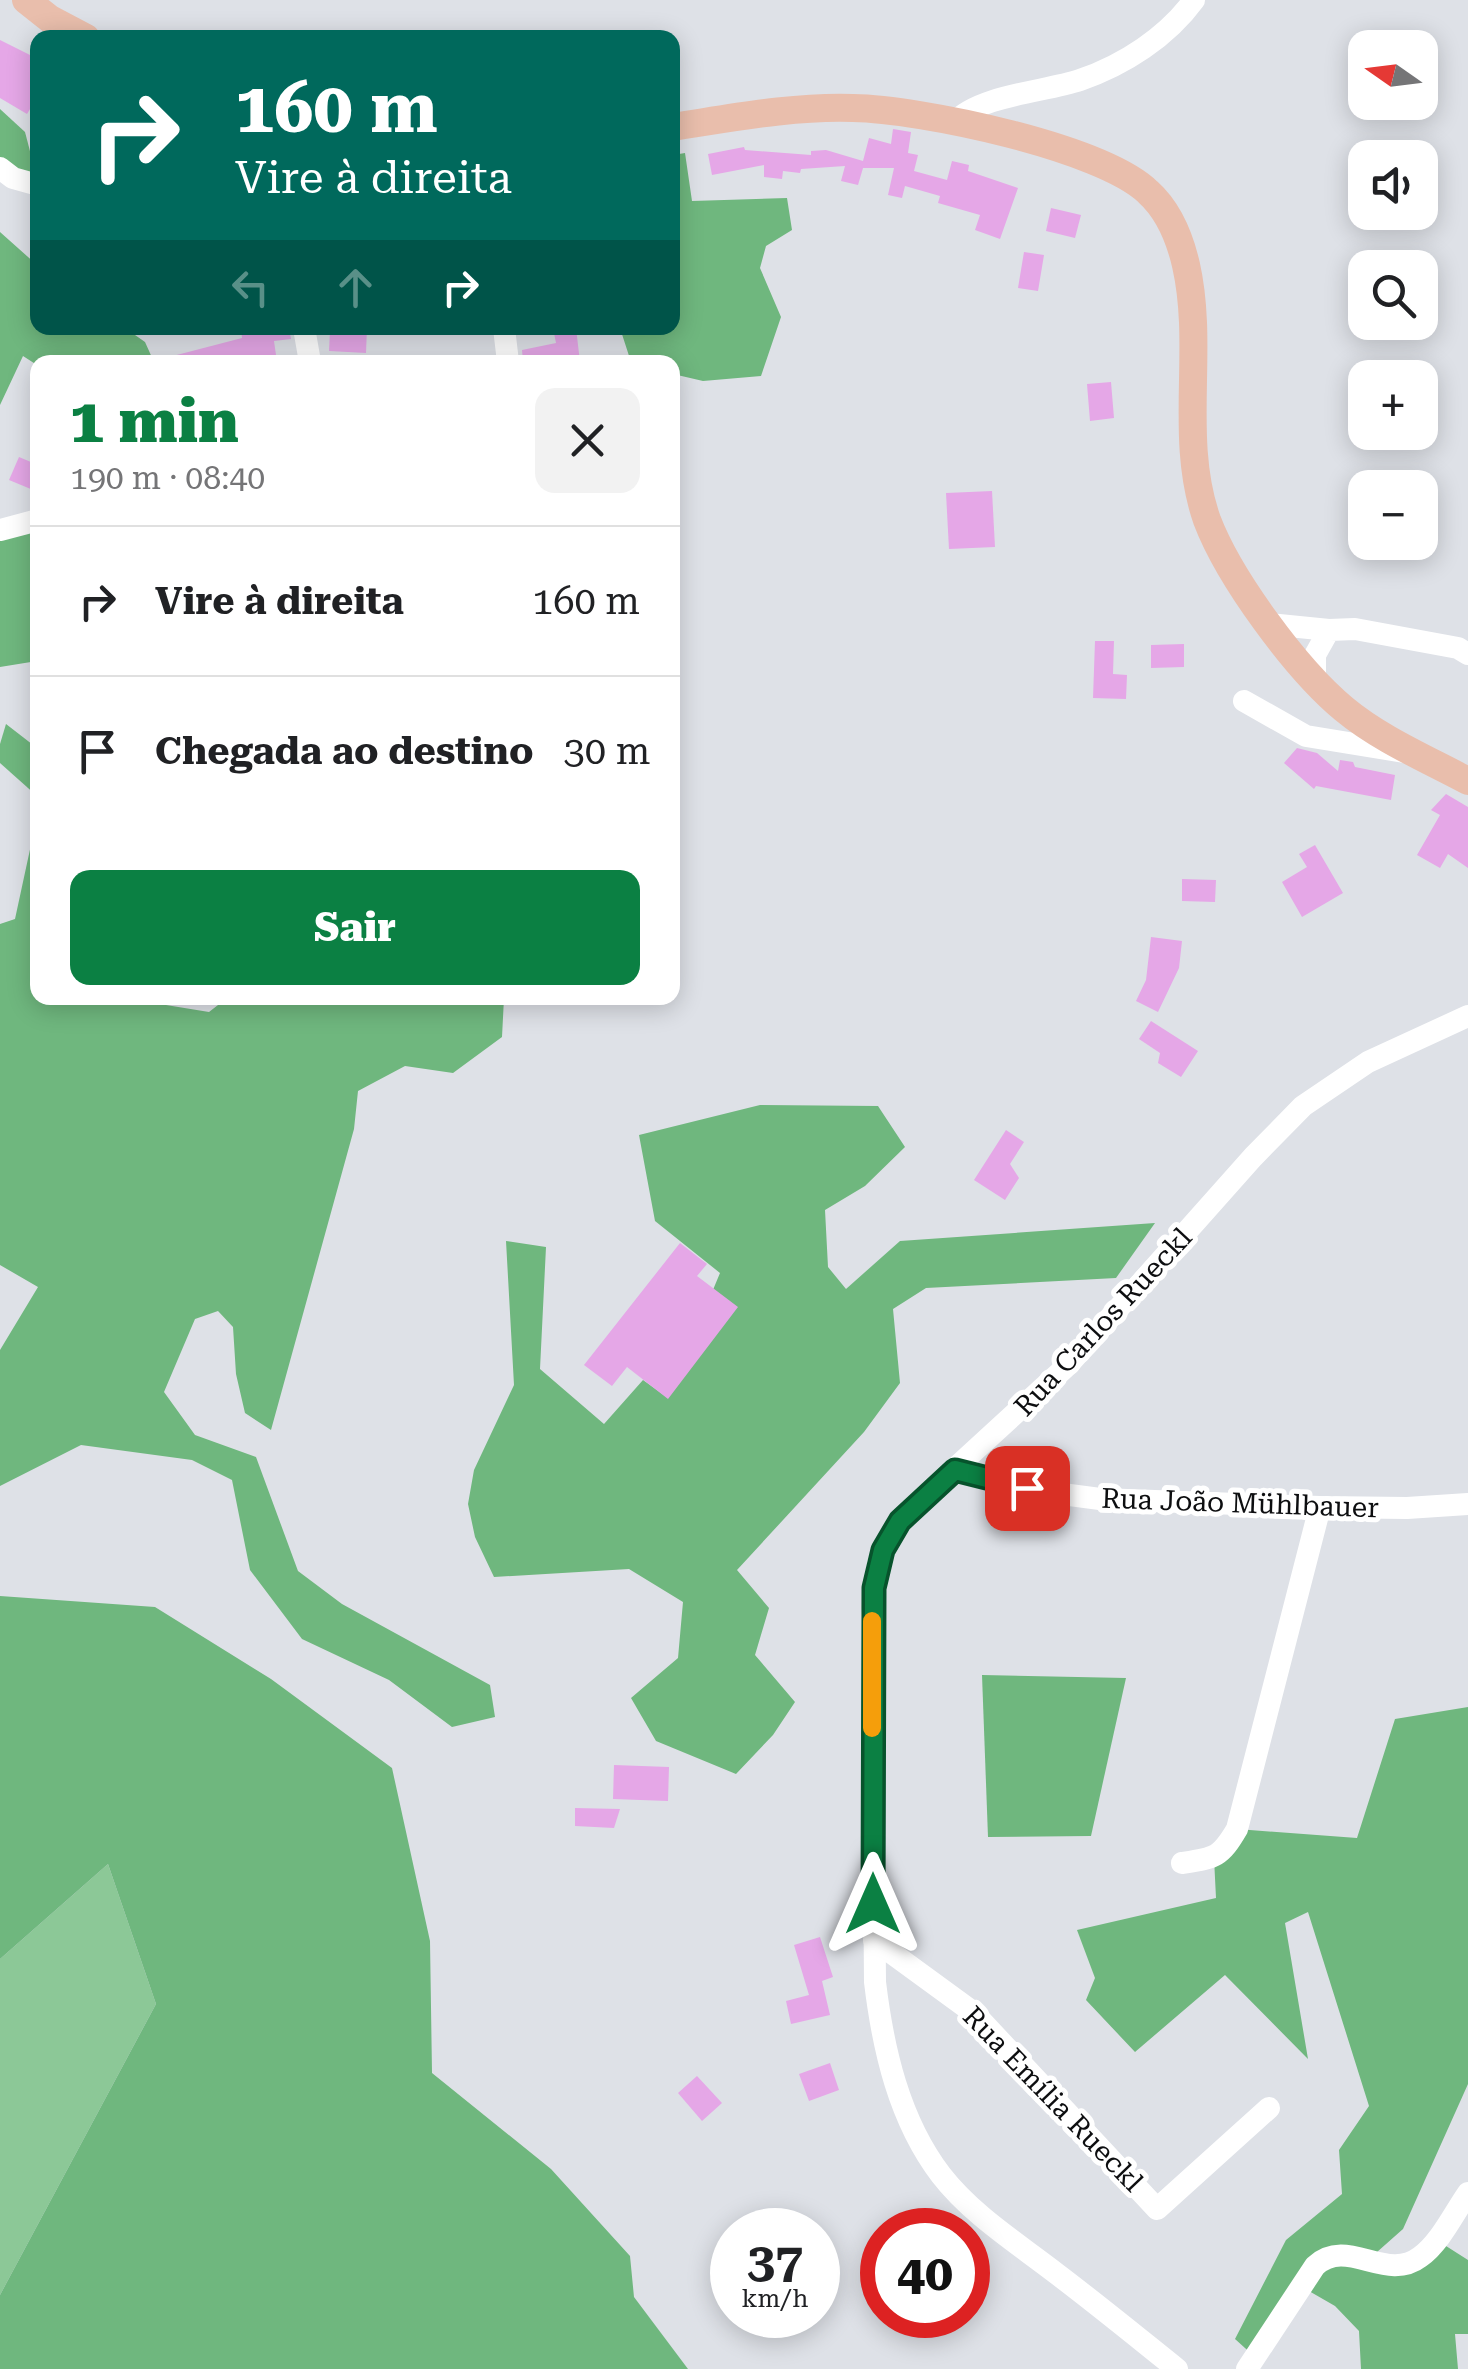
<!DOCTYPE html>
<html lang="pt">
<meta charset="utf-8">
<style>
:root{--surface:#fff;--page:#f2f2f2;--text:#202124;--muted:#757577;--line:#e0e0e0;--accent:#0b8043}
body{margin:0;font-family:"Roboto Serif",serif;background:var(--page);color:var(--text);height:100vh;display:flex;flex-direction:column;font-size:38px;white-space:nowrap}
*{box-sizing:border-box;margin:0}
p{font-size:32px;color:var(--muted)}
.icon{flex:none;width:55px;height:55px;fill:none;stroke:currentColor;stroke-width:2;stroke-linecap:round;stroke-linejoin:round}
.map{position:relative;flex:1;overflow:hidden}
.details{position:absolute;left:30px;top:355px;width:650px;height:650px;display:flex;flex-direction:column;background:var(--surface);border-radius:20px;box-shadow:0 5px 25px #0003}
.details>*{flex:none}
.banner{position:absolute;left:30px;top:30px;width:650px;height:305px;border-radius:20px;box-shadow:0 5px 25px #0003;background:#00695c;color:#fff;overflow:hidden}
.needle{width:65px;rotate:284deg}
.controls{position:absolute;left:1348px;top:30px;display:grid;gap:20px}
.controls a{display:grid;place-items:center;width:90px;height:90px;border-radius:20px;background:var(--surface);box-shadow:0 5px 25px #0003;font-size:50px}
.speed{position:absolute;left:710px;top:2208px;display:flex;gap:20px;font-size:50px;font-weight:700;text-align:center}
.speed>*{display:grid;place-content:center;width:130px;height:130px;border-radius:50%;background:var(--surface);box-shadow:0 5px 25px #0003;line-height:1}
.speed small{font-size:25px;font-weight:400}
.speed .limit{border:15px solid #d22;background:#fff;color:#111}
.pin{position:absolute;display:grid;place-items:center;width:85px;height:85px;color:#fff;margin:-42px;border-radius:20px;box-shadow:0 5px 15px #0006}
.me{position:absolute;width:110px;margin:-55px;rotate:0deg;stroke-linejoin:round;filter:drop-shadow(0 0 8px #0008)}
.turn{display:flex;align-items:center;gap:35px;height:210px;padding:0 40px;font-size:45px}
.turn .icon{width:130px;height:130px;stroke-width:2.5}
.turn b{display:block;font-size:70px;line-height:85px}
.lanes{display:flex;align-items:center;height:95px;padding:0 40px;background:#0003;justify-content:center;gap:50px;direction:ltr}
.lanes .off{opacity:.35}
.round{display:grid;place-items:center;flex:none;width:105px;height:105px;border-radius:20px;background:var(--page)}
.overview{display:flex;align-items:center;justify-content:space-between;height:170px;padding:0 40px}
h1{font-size:60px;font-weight:800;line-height:75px;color:var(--accent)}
.primary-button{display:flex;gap:20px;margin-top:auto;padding:20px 40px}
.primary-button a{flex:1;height:115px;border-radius:20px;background:var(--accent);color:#fff;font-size:40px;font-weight:800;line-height:115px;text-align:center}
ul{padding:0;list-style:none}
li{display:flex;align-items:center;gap:30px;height:150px;padding:0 40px;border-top:2px solid var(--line)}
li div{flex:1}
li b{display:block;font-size:38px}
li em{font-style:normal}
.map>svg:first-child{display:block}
.green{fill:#8cc897}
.forest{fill:#6fb77e}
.building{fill:#e5a7e7}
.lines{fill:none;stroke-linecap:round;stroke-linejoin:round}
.minor{stroke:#fff;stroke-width:22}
.major{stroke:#e9beac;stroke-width:28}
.route-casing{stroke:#07532c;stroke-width:25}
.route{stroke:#0b8043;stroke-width:18}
.slow{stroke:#f59e0b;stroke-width:18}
.labels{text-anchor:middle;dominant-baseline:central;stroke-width:10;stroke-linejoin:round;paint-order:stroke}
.street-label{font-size:28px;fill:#0d0e10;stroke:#fff}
</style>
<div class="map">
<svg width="1468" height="2369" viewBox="0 0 1468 2369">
<rect width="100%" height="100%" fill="#dee1e7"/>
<path class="green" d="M 108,1864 L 156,2004 L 0,2295 L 0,1959 Z"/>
<g class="forest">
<path d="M 0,109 L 25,132 L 37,178 L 0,168 Z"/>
<path d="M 685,153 L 692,201 L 787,198 L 792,230 L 766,246 L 760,268 L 781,317 L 761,376 L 703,381 L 673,374 L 672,362 L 631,362 L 620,328 L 672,328 L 673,155 Z"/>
<path d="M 0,232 L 37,265 L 38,328 L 125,328 L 145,342 L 154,362 L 38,362 L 37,365 L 23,356 L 0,405 Z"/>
<path d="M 37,520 L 37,661 L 0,667 L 0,530 Z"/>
<path d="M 6,724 L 37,748 L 37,796 L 0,763 L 0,744 Z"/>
<path d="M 37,817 L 38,998 L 123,998 L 209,1012 L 227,998 L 504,998 L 502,1037 L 453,1073 L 405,1066 L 358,1091 L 354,1129 L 271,1430 L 245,1413 L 236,1374 L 233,1327 L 218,1311 L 195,1319 L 164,1392 L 195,1435 L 256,1457 L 298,1571 L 342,1604 L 490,1685 L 495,1717 L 452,1727 L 389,1680 L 302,1639 L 250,1570 L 232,1480 L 192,1460 L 81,1445 L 0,1486 L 0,1350 L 38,1287 L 0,1265 L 0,924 L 15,919 Z"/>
<path d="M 760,1105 L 878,1106 L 905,1147 L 865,1186 L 825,1210 L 828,1267 L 846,1289 L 900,1241 L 1155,1223 L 1116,1278 L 926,1288 L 893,1309 L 900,1383 L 864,1432 L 737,1570 L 769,1608 L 755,1655 L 795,1702 L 773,1735 L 736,1774 L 656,1741 L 631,1698 L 678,1658 L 683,1602 L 629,1569 L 494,1577 L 475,1537 L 468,1504 L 474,1470 L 514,1385 L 506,1241 L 546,1247 L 540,1369 L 604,1424 L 643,1380 L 668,1398 L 720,1273 L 655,1221 L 639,1135 Z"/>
<path d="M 0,1596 L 155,1607 L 271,1679 L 392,1768 L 430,1941 L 432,2073 L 551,2169 L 630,2256 L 634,2297 L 688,2369 L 0,2369 L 0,2295 L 156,2004 L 108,1864 L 0,1959 Z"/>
<path d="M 982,1675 L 1126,1678 L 1091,1836 L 988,1837 Z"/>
<path d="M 1468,1707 L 1468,2084 L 1403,2229 L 1368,2260 L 1385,2265 L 1435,2239 L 1468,2260 L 1468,2334 L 1455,2334 L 1458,2369 L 1361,2369 L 1359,2331 L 1335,2306 L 1302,2287 L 1255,2357 L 1235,2339 L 1286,2240 L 1342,2194 L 1339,2150 L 1369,2106 L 1308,1912 L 1285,1923 L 1308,2059 L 1225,1975 L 1135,2052 L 1086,2000 L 1095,1978 L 1077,1930 L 1216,1898 L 1214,1858 L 1237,1829 L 1357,1838 L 1395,1719 Z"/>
</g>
<g class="building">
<path d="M 0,40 L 38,59 L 38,96 L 27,114 L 0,98 Z"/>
<path d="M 893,129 L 911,132 L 908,153 L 918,155 L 914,171 L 947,180 L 952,161 L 969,165 L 968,171 L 1018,188 L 1000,239 L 975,230 L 980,215 L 938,203 L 940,196 L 905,186 L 902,198 L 888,195 L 894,168 L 863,168 L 858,185 L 841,181 L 845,166 L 801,169 L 800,173 L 783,171 L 782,179 L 764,177 L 764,165 L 712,175 L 708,154 L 744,147 L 745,150 L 811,155 L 811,151 L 826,150 L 863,161 L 869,138 L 891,144 Z"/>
<path d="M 1051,208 L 1081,215 L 1075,238 L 1046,231 Z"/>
<path d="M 1024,252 L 1044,255 L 1038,291 L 1018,288 Z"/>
<path d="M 241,328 L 289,328 L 291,339 L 274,341 L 277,362 L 170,362 L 169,357 L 242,338 Z"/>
<path d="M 348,328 L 367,328 L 366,353 L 329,351 L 330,331 Z"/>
<path d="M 553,328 L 576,328 L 580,362 L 562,362 L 562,356 L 523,362 L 522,350 L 556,343 Z"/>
<path d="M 1111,382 L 1114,418 L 1090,421 L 1087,384 Z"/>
<path d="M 19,457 L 38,465 L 38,492 L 9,480 Z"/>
<path d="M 992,491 L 995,547 L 949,549 L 946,493 Z"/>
<path d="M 1095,641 L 1114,641 L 1113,674 L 1127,675 L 1126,699 L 1093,698 Z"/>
<path d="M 1184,644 L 1184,667 L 1151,668 L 1151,645 Z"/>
<path d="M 1297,748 L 1317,753 L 1338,771 L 1340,760 L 1353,762 L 1355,767 L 1395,775 L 1391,800 L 1316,786 L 1314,789 L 1284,763 Z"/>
<path d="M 1446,794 L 1468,807 L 1468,868 L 1448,854 L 1440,868 L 1417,855 L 1440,815 L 1431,810 Z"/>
<path d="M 1315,845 L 1343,893 L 1302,917 L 1282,882 L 1307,867 L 1299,854 Z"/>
<path d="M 1182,879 L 1216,880 L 1215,902 L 1182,901 Z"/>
<path d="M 1151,937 L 1182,941 L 1179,968 L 1158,1012 L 1136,1001 L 1146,980 Z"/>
<path d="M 1151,1021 L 1198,1051 L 1181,1077 L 1158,1063 L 1160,1053 L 1139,1039 Z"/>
<path d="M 1006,1130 L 1024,1142 L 1010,1164 L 1019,1178 L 1005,1200 L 974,1180 Z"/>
<path d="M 680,1243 L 707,1264 L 697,1276 L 738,1307 L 668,1399 L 627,1367 L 612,1386 L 584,1365 Z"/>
<path d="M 614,1765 L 669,1767 L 668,1801 L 613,1799 Z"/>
<path d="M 575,1808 L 620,1809 L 614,1828 L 575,1826 Z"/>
<path d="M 820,1937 L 833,1977 L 822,1981 L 830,2015 L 791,2024 L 786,2001 L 809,1995 L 794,1945 Z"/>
<path d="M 830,2063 L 839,2090 L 809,2101 L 799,2074 Z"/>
<path d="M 697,2076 L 722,2103 L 702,2121 L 678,2093 Z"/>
</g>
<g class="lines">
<g class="minor">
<path d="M 955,122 C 980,95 1044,92 1080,80 C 1124,65 1167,37 1194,0"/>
<path d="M 0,168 L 13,178 L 38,185"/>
<path d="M 304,328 L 310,362"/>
<path d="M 504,328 L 508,362"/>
<path d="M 0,530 L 38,520"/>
<path d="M 1269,624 L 1329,630"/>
<path d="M 1315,680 L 1315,655 L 1329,630 L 1355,629 L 1458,648 L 1468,654"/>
<path d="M 1244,701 L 1306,736 L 1404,752"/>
<path d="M 955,1470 L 1047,1492 L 1100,1499 L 1320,1507 L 1407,1508 L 1468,1504"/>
<path d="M 1182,1863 C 1215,1858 1220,1858 1237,1829 L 1320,1507"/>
<path d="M 874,1940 L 974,2013 L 1157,2209 L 1269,2108"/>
<path d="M 1177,2369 C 1137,2337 1098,2305 1057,2274 C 1017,2243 972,2215 941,2175 C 899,2120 883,2049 875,1982 L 872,1617 L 878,1564 L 891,1535 L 914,1506 L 1068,1365 L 1253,1157 L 1303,1106 L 1368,1062 L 1468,1016"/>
<path d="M 1247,2369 L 1315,2266 C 1347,2236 1386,2283 1420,2257 C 1440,2243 1454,2213 1468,2193"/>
</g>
<g class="major">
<path d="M 26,0 L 50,19 L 86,38"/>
<path d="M 672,127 C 732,118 793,106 853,108 C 920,109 1101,147 1148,192 C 1168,210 1180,239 1186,265 C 1205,349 1178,438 1207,520 C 1229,578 1296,669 1344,709 C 1380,739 1427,759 1468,781"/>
</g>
</g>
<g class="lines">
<g class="route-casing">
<path id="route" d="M 873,1904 L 874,1588 L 883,1550 L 900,1521 L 955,1470 L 1027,1488"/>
</g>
<use href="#route" class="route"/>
<path class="slow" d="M 872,1728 L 872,1621"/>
</g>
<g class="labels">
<g class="street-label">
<text transform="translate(1103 1322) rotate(-47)">Rua Carlos Rueckl</text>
<text transform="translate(1240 1503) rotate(2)">Rua João Mühlbauer</text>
<text transform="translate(1053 2099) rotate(46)">Rua Emília Rueckl</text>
</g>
</g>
</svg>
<div class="controls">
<a><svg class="needle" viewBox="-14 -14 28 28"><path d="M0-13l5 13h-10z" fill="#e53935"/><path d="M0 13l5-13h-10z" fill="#757577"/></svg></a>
<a><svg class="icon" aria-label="sound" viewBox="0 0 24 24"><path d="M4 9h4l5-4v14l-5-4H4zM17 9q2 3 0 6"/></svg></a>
<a><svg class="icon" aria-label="search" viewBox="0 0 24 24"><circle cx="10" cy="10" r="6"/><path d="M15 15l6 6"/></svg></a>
<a>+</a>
<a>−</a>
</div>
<div class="speed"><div>37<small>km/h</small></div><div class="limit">40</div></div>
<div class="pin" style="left:1027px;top:1488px;background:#d93025"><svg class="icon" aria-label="arrive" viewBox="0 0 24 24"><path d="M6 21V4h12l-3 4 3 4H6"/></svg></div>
<svg class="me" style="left:873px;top:1904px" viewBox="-20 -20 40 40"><path d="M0-17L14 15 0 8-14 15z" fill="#0b8043" stroke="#fff" stroke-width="4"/></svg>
<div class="banner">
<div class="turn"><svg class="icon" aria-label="right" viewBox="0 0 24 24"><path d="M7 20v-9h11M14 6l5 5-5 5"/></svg><div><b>160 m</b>Vire à direita</div></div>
<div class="lanes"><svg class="icon off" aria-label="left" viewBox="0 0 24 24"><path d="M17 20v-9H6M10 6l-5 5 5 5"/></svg><svg class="icon off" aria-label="ahead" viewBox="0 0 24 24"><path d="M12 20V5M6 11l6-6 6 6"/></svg><svg class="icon" aria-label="right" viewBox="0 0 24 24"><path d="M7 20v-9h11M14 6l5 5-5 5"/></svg></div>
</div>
<section class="details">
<div class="overview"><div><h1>1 min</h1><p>190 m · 08:40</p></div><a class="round"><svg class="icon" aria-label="close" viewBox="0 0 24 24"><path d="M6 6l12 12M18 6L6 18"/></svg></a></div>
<ul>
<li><svg class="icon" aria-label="right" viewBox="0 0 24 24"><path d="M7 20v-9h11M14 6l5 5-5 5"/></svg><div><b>Vire à direita</b></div><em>160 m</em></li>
<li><svg class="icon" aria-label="arrive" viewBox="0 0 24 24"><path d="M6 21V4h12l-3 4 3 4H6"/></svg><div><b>Chegada ao destino</b></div><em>30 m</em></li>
</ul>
<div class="primary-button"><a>Sair</a></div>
</section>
</div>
